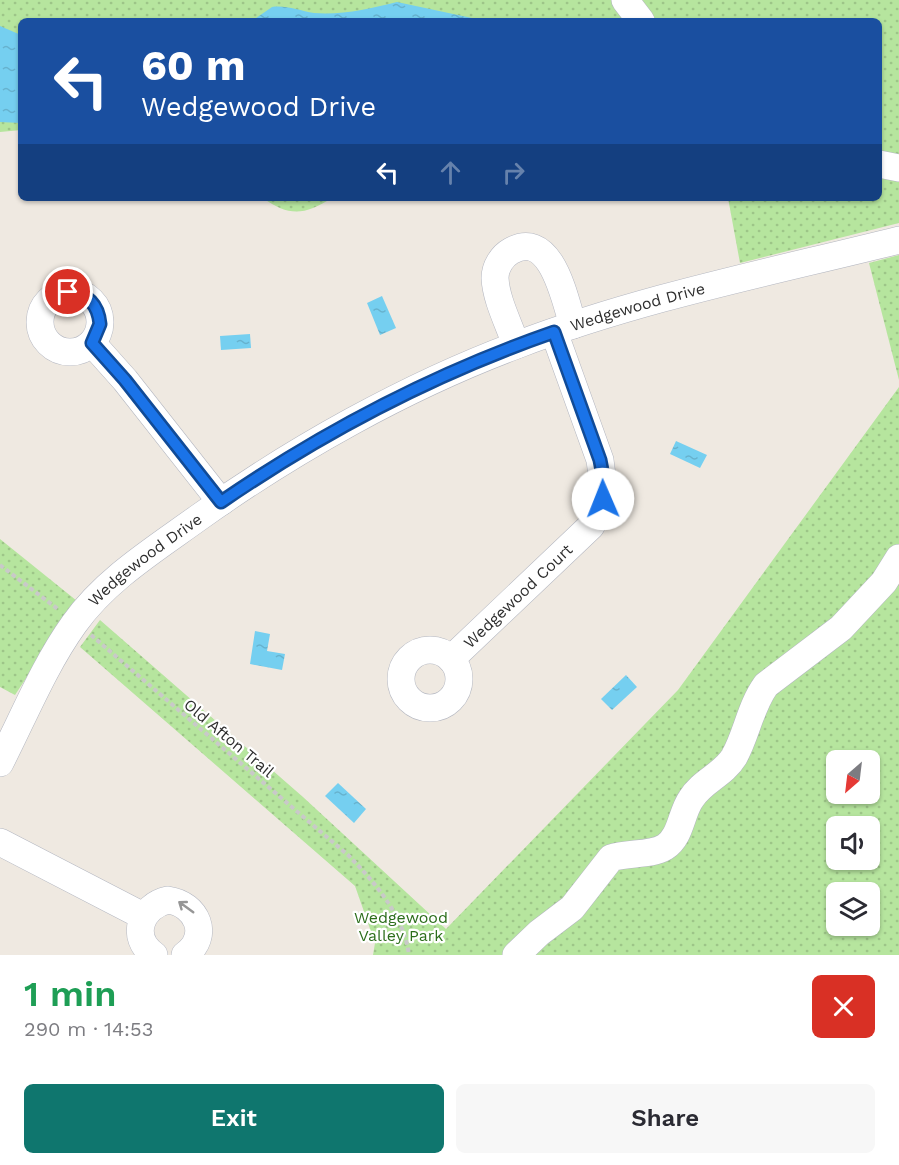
<!DOCTYPE html>
<meta charset="utf-8">
<style>
:root{--surface:#fff;--page:#f7f7f7;--text:#2b2b33;--muted:#7c7c81;--accent:#0f766e}
body{margin:0;font-family:"Work Sans",sans-serif;background:var(--page);color:var(--text);height:100vh;display:flex;flex-direction:column;font-size:22px;white-space:nowrap}
*{box-sizing:border-box;margin:0}
p{font-size:20px;color:var(--muted)}
.icon{flex:none;width:33px;height:33px;fill:none;stroke:currentColor;stroke-width:2;stroke-linecap:round;stroke-linejoin:round}
.map{position:relative;height:955px;overflow:hidden}
.side{display:flex;flex-direction:column;background:var(--surface);flex:1}
.side>*{flex:none}
.banner{position:absolute;left:18px;top:18px;width:864px;height:183px;border-radius:9px;box-shadow:0 2px 4px #0004;background:#1a4fa0;color:#fff;overflow:hidden}
.needle{width:39px;rotate:208deg}
.fabs{position:absolute;left:826px;top:750px;display:grid;gap:12px}
.fabs a{display:grid;place-items:center;width:54px;height:54px;border-radius:9px;background:var(--surface);box-shadow:0 2px 4px #0004;font-size:30px}
.pin{position:absolute;display:grid;place-items:center;width:51px;height:51px;color:#fff;margin:-26px;border:3px solid #fff;border-radius:50%;box-shadow:0 2px 6px #0007}
.me{position:absolute;width:66px;margin:-33px;rotate:359deg;stroke-linejoin:round;filter:drop-shadow(0 0 4px #0008)}
.turn{display:flex;align-items:center;gap:21px;height:126px;padding:0 24px;font-size:27px}
.turn .icon{width:78px;height:78px;stroke-width:2.5}
.turn b{display:block;font-size:42px;line-height:51px}
.lanes{display:flex;align-items:center;height:57px;padding:0 24px;background:#0003;justify-content:center;gap:30px;direction:ltr}
.lanes .off{opacity:.35}
.round{display:grid;place-items:center;flex:none;width:63px;height:63px;border-radius:9px;background:var(--page)}
.head{display:flex;align-items:center;justify-content:space-between;height:102px;padding:0 24px}
h1{font-size:36px;font-weight:600;line-height:45px;color:#1e9e55}
.button{display:flex;gap:12px;margin-top:auto;padding:12px 24px}
.button a{flex:1;height:69px;border-radius:9px;background:var(--accent);color:#fff;font-size:24px;font-weight:600;line-height:69px;text-align:center}
.button a+a{background:var(--page);color:var(--text)}
.map>svg:first-child{display:block}
.green{fill:url(#green-dots);fill-rule:evenodd}
.water{fill:url(#water-ripples)}
.lines{fill:none;stroke-linecap:round;stroke-linejoin:round}
.minor-casing{stroke:#b4b7c1;stroke-width:28}
.path{stroke:#c9c9c9;stroke-width:4;stroke-dasharray:4.5 3;stroke-linecap:butt}
.minor{stroke:#fff;stroke-width:27}
.oneway{stroke:#969696}
.route-casing{stroke:#114b97;stroke-width:15}
.route{stroke:#1a73e8;stroke-width:10}
.labels{text-anchor:middle;dominant-baseline:central;stroke-width:4.5;stroke-linejoin:round;paint-order:stroke}
.street-label{font-size:16px;fill:#2e2e2e;stroke:#fff}
.park-label{font-size:16px;fill:#2c6e1b;stroke:#fff}
</style>
<div class="map">
<svg width="899" height="955" viewBox="0 0 899 955">
<defs>
<pattern id="green-dots" width="8" height="8" patternUnits="userSpaceOnUse" patternTransform="scale(1.5)"><rect width="8" height="8" fill="#b6e59e"/><path d="M2 2h.1M6 6h.1" fill="none" stroke="#9dc588" stroke-width="1.8" stroke-linecap="round"/></pattern>
<pattern id="water-ripples" width="26" height="14" patternUnits="userSpaceOnUse" patternTransform="scale(1.5)"><rect width="26" height="14" fill="#75cff0"/><path d="M2 4q2-2 4 0t4 0M15 11q2-2 4 0t4 0" fill="none" stroke="#66b2ce"/></pattern>
</defs>
<rect width="100%" height="100%" fill="#efe9e1"/>
<g class="green">
<path d="M 0,0 L 899,0 L 899,223 L 740,263 L 728,198 L 879,198 L 879,21 L 21,21 L 21,130 L 0,132 Z"/>
<path d="M 263,198 L 332,198 C 305,215 289,217 263,198 Z"/>
<path d="M 899,255 L 899,380 L 869,263 Z"/>
<path d="M 899,387 L 899,955 L 373,955 L 375,943 L 355,886 L 80,647 L 100,620 L 303,797 L 446,929 L 678,690 ZM 837,760 L 870,760 L 870,794 L 837,794 ZM 837,826 L 870,826 L 870,860 L 837,860 ZM 837,892 L 870,892 L 870,926 L 837,926 Z"/>
<path d="M 0,539 L 77,601 L 15,695 L 0,687 Z"/>
</g>
<g class="water">
<path d="M 397,2 L 486,21 L 252,21 L 272,7 C 286,5 300,11 314,13 C 343,15 369,9 397,2 Z"/>
<path d="M 0,26 L 21,35 L 21,123 L 0,122 Z"/>
<path d="M 382,296 L 396,328 L 380,335 L 367,303 Z"/>
<path d="M 250,334 L 251,348 L 221,350 L 220,336 Z"/>
<path d="M 676,441 L 707,455 L 700,468 L 670,454 Z"/>
<path d="M 255,631 L 270,634 L 267,651 L 285,654 L 282,670 L 250,664 Z"/>
<path d="M 626,675 L 637,687 L 612,710 L 601,699 Z"/>
<path d="M 338,783 L 366,809 L 354,823 L 325,796 Z"/>
</g>
<g class="lines">
<g class="minor-casing">
<g id="minor">
<path d="M 625,0 L 641,21"/>
<path d="M 879,164 L 899,168"/>
<circle cx="70" cy="322" r="30"/>
<path d="M 92,343 L 125,380 L 221,502"/>
<path d="M 516,345 C 509,324 496,300 495,278 C 495,267 502,256 511,251 C 552,228 565,301 573,325"/>
<circle cx="430" cy="679" r="29"/>
<path id="s1" d="M 451,659 L 591,526 L 600,508 L 604,491 L 600,460 L 554,332"/>
<path id="s2" d="M 0,763 C 24,716 44,666 74,624 C 105,580 155,549 198,518 C 293,450 407,386 517,345 C 640,298 771,272 899,240"/>
<path d="M 0,842 L 143,916"/>
<path d="M 154,955 C 129,937 141,906 168,900 C 197,904 211,936 185,955"/>
<path d="M 516,955 L 539,933 L 572,908 L 611,858 C 628,852 650,856 665,847 C 681,837 681,813 691,799 C 702,781 723,775 734,757 C 747,734 750,707 766,685 L 841,628 L 884,582 L 899,558"/>
</g>
</g>
<g class="path">
<path d="M 0,565 L 59,610"/>
<path d="M 91,635 L 349,856 C 376,884 404,916 409,955"/>
</g>
<use href="#minor" class="minor"/>
</g>
<defs><path id="oneway-shaft" d="M-6 0H5M1.5-3L5.5 0L1.5 3" fill="none" stroke-width="1.6" stroke-linecap="round" stroke-linejoin="round" transform="scale(1.5)"/></defs>
<use class="oneway" href="#oneway-shaft" transform="translate(186 907) rotate(-144)"/>
<g class="lines">
<g class="route-casing">
<path id="route" d="M 68,292 C 88,294 98,304 100,324 L 92,343 L 125,380 L 221,502 C 323,432 436,373 554,332 L 600,460 L 604,481 L 603,499"/>
</g>
<use href="#route" class="route"/>
</g>
<g class="labels">
<g class="street-label">
<text stroke="none"><textPath href="#s2" startOffset="812">Wedgewood Drive</textPath></text>
<text stroke="none"><textPath href="#s2" startOffset="254">Wedgewood Drive</textPath></text>
<text stroke="none"><textPath href="#s1" startOffset="92">Wedgewood Court</textPath></text>
<text transform="translate(229 738) rotate(40)">Old Afton Trail</text>
</g>
<g class="park-label">
<text x="401" y="917">Wedgewood<tspan x="401" dy="18">Valley Park</tspan></text>
</g>
</g>
</svg>
<div class="fabs">
<a><svg class="needle" viewBox="-14 -14 28 28"><path d="M0-13l5 13h-10z" fill="#e53935"/><path d="M0 13l5-13h-10z" fill="#7c7c81"/></svg></a>
<a><svg class="icon" aria-label="sound" viewBox="0 0 24 24"><path d="M4 9h4l5-4v14l-5-4H4zM17 9q2 3 0 6"/></svg></a>
<a><svg class="icon" aria-label="layers" viewBox="0 0 24 24"><path d="M12 4l9 5-9 5-9-5zM3 14l9 5 9-5"/></svg></a>
</div>
<div class="pin" style="left:68px;top:292px;background:#d93025"><svg class="icon" aria-label="arrive" viewBox="0 0 24 24"><path d="M6 21V4h12l-3 4 3 4H6"/></svg></div>
<svg class="me" style="left:603px;top:499px" viewBox="-20 -20 40 40"><circle r="19" fill="#fff"/><path d="M0-13L10 11 0 6-10 11z" fill="#1a73e8"/></svg>
<div class="banner">
<div class="turn"><svg class="icon" aria-label="left" viewBox="0 0 24 24"><path d="M17 20v-9H6M10 6l-5 5 5 5"/></svg><div><b>60 m</b>Wedgewood Drive</div></div>
<div class="lanes"><svg class="icon" aria-label="left" viewBox="0 0 24 24"><path d="M17 20v-9H6M10 6l-5 5 5 5"/></svg><svg class="icon off" aria-label="ahead" viewBox="0 0 24 24"><path d="M12 20V5M6 11l6-6 6 6"/></svg><svg class="icon off" aria-label="right" viewBox="0 0 24 24"><path d="M7 20v-9h11M14 6l5 5-5 5"/></svg></div>
</div>
</div>
<section class="side">
<div class="head"><div><h1>1 min</h1><p>290 m · 14:53</p></div><a class="round" style="background:#d93025;color:#fff"><svg class="icon" aria-label="close" viewBox="0 0 24 24"><path d="M6 6l12 12M18 6L6 18"/></svg></a></div>
<div class="button"><a>Exit</a><a>Share</a></div>
</section>
